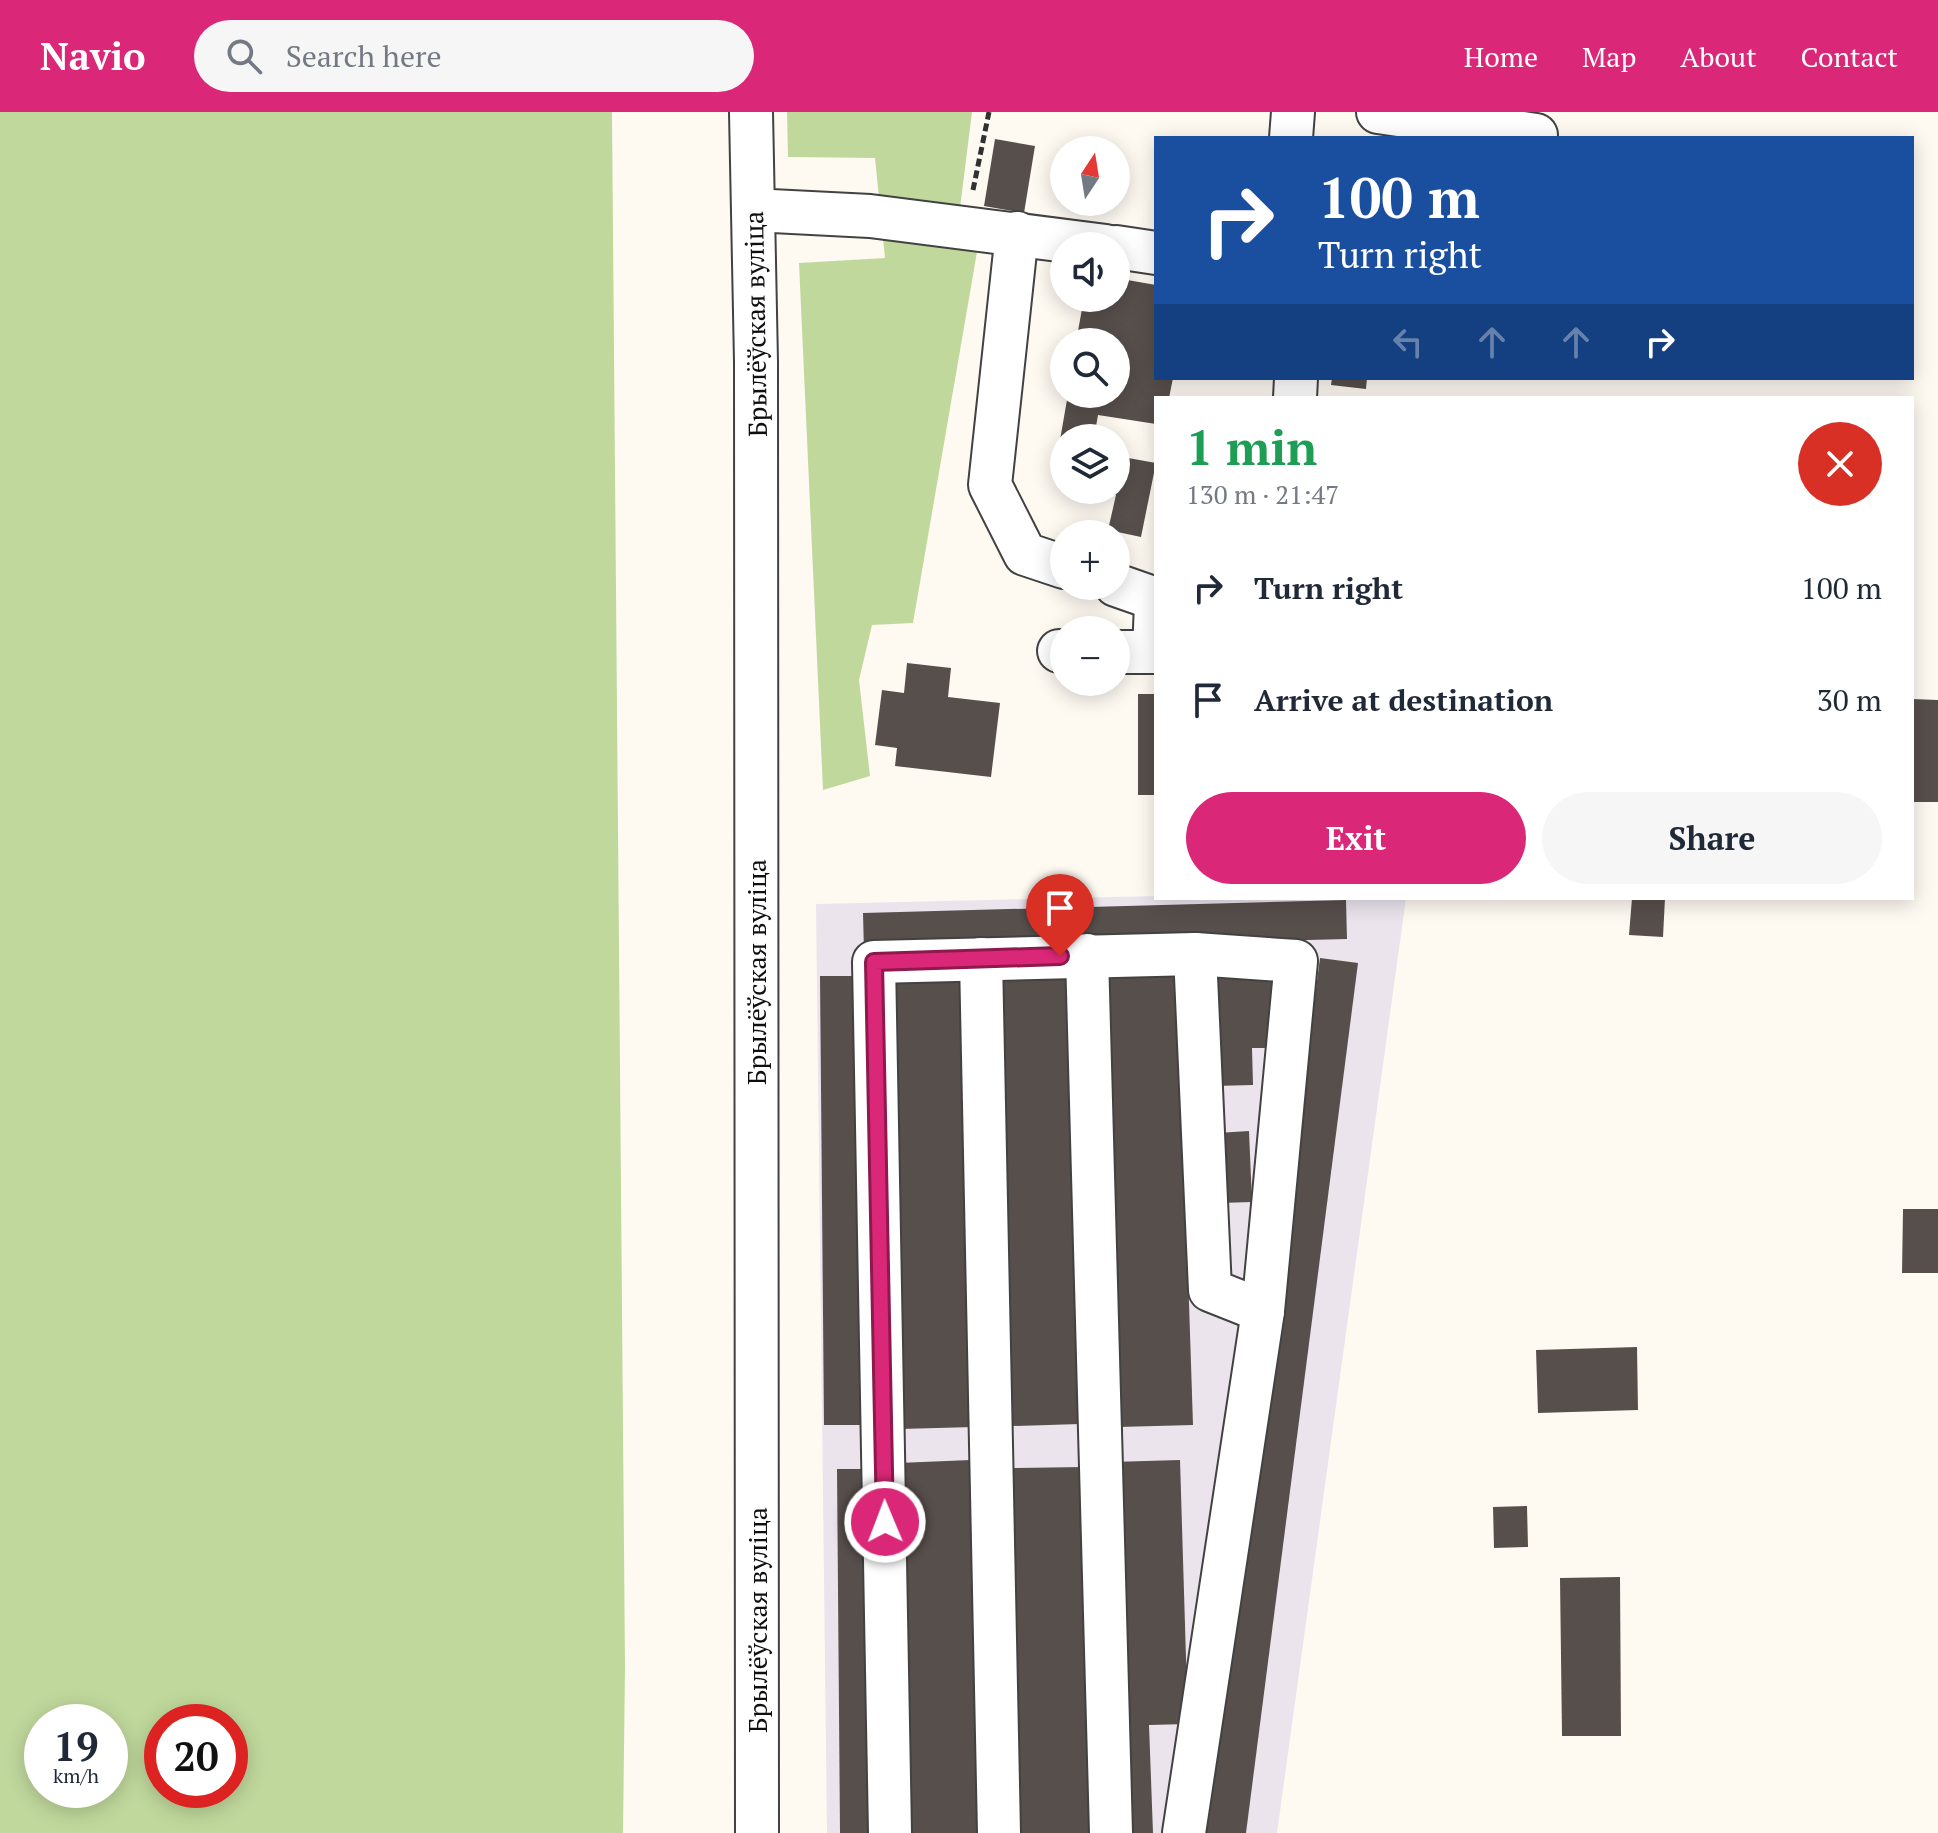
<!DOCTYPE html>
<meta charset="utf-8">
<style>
:root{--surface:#fff;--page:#f6f6f7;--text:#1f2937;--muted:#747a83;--accent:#db2777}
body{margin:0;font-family:"PT Serif",serif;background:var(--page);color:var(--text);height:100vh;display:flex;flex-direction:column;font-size:30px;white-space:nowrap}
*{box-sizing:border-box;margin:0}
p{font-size:26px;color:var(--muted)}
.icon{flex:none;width:44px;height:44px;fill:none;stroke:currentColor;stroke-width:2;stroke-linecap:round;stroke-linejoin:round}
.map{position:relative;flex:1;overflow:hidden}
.side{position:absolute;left:1154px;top:284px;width:760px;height:504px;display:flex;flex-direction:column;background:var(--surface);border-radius:0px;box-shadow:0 4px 20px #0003}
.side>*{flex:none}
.banner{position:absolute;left:1154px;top:24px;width:760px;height:244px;border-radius:0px;box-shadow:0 4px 20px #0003;background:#1a4fa0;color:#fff;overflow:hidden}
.needle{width:52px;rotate:12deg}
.fabs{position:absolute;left:1050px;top:24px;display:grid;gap:16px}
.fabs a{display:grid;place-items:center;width:80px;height:80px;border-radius:50%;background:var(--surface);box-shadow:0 4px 20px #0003;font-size:40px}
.speed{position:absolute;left:24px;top:1592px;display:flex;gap:16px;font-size:40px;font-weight:700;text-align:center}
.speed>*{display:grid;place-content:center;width:104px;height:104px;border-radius:50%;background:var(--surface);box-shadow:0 4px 20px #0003;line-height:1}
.speed small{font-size:20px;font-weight:400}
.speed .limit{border:12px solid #d22;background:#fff;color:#111}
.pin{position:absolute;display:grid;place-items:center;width:68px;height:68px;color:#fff;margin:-82px -34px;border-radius:50% 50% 50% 0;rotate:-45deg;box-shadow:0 0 8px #0007}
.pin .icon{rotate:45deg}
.me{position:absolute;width:88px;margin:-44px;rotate:359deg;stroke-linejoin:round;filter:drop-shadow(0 0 6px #0008)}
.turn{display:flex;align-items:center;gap:28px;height:168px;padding:0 32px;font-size:36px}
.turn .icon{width:104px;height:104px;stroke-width:2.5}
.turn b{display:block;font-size:56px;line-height:68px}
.lanes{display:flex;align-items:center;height:76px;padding:0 32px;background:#0003;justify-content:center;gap:40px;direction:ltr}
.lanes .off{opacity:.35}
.round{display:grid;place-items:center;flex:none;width:84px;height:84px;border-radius:42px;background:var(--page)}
.overview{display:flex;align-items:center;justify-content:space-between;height:136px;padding:0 32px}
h1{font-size:48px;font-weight:700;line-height:60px;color:#1e9e55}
.button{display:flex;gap:16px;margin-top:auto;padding:16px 32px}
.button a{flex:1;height:92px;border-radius:48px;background:var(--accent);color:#fff;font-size:32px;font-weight:700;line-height:92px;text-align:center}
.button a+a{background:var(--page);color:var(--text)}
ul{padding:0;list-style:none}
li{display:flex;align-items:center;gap:24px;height:112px;padding:0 32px}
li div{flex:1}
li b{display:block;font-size:30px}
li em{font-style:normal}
header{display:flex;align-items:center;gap:48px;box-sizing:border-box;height:112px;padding:0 40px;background:var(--accent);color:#fff}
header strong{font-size:38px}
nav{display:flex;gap:44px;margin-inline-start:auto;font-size:28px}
.search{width:560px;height:72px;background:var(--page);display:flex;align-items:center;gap:20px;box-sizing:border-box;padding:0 28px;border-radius:44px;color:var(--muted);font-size:30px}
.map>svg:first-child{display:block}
.industrial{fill:#ebe4ed}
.forest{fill:#c0d89c;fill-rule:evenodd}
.building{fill:#574f4c}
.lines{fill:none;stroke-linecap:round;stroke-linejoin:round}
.minor-casing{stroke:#424242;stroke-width:46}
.path{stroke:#313131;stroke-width:5;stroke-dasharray:8 4;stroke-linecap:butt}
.minor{stroke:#fff;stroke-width:42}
.route-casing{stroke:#8e194d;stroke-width:20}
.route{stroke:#db2777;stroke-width:14}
.labels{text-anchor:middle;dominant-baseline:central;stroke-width:8;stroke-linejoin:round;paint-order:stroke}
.street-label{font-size:26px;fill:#0f0f0f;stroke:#fff}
</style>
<header>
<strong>Navio</strong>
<div class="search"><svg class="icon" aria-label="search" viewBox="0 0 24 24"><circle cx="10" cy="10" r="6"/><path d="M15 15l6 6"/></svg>Search here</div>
<nav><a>Home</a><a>Map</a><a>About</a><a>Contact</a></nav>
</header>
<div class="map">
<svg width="1938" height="1721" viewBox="0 0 1938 1721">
<rect width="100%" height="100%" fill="#fefaf2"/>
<path class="industrial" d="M 1156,784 L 1406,786 L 1277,1721 L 827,1721 L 816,792 Z"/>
<g class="forest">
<path d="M 0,0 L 612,0 L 625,1555 L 623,1721 L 0,1721 ZM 42,1610 L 110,1610 L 110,1678 L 42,1678 ZM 162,1610 L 230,1610 L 230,1678 L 162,1678 Z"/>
<path d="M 787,0 L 972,0 L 955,136 L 977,140 L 913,511 L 872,513 L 859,568 L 870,664 L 823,678 L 799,151 L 885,146 L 875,46 L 788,45 Z"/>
</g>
<g class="building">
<path d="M 995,27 L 1035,34 L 1024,101 L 984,94 Z"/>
<path d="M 1116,166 L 1156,173 L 1156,266 L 1173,266 L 1169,286 L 1156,286 L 1156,312 L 1098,303 L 1094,326 L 1060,328 L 1068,282 L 1116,282 L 1116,230 L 1076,230 L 1084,186 L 1116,186 Z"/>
<path d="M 1332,266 L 1367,266 L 1366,277 L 1331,273 Z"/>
<path d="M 1117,344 L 1156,351 L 1141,425 L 1108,418 L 1116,383 L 1109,381 L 1116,378 Z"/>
<path d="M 907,551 L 951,556 L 948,585 L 1000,591 L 991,665 L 895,654 L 897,636 L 875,633 L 882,578 L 904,581 Z"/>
<rect x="1138" y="582" width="18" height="101"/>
<path d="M 1912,587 L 1938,588 L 1938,690 L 1912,690 Z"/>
<path d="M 1632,786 L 1665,786 L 1663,825 L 1629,823 Z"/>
<path d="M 1346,788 L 1347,827 L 864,840 L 863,801 Z"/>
<path d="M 1320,846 L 1358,851 L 1246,1721 L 1206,1721 Z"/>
<path d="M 1065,849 L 1080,1312 L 1013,1314 L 999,851 Z"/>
<path d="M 1178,855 L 1193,1313 L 1118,1315 L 1104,857 Z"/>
<path d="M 1272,861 L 1275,936 L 1252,936 L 1253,973 L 1214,974 L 1210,863 Z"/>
<path d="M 820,864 L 864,864 L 867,1313 L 824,1313 Z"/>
<path d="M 960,868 L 974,1315 L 900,1317 L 887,870 Z"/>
<path d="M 1249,1019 L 1252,1090 L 1220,1091 L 1217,1021 Z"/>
<path d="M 1903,1097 L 1938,1097 L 1938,1161 L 1902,1161 Z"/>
<path d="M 1637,1235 L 1638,1298 L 1538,1301 L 1536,1238 Z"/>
<path d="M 971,1348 L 983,1721 L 910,1721 L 898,1351 Z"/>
<path d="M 1180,1348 L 1188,1612 L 1149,1613 L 1153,1721 L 1123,1721 L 1111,1350 Z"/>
<path d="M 1084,1355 L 1091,1721 L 1019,1721 L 1013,1356 Z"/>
<path d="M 837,1357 L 872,1357 L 875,1721 L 840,1721 Z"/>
<path d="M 1527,1394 L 1528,1435 L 1494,1436 L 1493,1395 Z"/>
<path d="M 1620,1465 L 1621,1624 L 1562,1624 L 1560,1466 Z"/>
</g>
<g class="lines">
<g class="minor-casing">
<g id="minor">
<path d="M 751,0 L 756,250 L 757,1721"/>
<path d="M 1378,0 L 1536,23"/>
<path d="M 1291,26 L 1293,0"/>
<path d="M 754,98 L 870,104 L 1106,134"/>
<path d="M 1017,121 L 990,373 L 1025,442 L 1064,455"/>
<path d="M 1116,135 L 1156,141"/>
<path d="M 1295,286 L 1296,266"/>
<path d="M 1116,473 L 1156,487"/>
<path d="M 1059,539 L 1064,539"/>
<path d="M 1116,540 L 1154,540 L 1156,492"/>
<path d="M 1195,842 L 1210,1178 L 1263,1199"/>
<path d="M 1087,843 L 1111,1721"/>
<path d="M 981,847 L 999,1721"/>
<path d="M 890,1721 L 874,850 L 1195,842 L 1296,849 L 1263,1199 L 1184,1721"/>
</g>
</g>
<path class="path" d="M 973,78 L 989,0"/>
<use href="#minor" class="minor"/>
</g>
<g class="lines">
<g class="route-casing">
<path id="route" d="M 885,1410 L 874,850 L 1060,844"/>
</g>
<use href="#route" class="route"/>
</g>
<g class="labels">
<g class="street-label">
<text transform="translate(755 212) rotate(-91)">Брылёўская вуліца</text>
<text transform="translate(756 860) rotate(-90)">Брылёўская вуліца</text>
<text transform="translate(757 1508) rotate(-90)">Брылёўская вуліца</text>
</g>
</g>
</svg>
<div class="fabs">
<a><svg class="needle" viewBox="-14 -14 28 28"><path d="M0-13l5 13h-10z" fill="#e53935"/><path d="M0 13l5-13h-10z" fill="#747a83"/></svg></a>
<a><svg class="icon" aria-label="sound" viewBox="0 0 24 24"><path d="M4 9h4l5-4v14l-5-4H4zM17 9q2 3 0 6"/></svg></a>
<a><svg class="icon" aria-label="search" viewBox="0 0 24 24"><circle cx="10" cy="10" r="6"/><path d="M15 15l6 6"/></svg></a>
<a><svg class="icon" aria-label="layers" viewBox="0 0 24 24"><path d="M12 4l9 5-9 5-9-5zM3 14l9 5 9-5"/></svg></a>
<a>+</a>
<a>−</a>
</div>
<div class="speed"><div>19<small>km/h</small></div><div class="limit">20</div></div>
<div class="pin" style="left:1060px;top:844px;background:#d93025"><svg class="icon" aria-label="arrive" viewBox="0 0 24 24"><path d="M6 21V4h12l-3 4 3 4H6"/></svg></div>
<svg class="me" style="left:885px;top:1410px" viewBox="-20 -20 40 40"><circle r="17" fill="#db2777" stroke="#fff" stroke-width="3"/><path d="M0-11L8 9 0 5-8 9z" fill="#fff"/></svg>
<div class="banner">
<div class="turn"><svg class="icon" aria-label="right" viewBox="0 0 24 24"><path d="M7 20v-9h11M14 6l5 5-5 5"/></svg><div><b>100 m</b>Turn right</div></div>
<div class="lanes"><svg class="icon off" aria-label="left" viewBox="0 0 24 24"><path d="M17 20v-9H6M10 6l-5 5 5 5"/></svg><svg class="icon off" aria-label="ahead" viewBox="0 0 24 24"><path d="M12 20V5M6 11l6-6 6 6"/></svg><svg class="icon off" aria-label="ahead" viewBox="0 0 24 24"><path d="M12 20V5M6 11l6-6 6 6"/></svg><svg class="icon" aria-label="right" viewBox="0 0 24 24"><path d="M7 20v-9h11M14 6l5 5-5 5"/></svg></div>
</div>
<section class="side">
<div class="overview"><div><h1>1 min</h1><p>130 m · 21:47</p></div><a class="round" style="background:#d93025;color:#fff"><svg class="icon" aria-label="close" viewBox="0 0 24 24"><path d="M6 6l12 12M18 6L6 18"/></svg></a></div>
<ul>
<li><svg class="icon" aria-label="right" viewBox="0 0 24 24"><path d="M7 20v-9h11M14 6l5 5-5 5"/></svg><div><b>Turn right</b></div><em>100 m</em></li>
<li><svg class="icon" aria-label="arrive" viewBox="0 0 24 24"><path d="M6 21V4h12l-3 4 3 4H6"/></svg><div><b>Arrive at destination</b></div><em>30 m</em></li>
</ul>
<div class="button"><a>Exit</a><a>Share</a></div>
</section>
</div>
